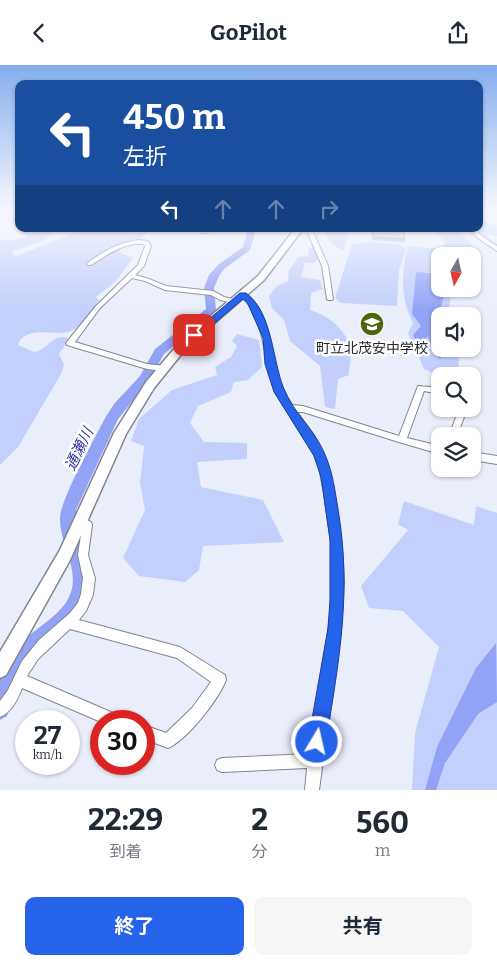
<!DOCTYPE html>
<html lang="ja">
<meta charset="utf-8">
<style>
:root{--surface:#fff;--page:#f6f6f7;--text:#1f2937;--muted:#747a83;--accent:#2563eb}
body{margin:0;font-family:Bitter,"Noto Sans JP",serif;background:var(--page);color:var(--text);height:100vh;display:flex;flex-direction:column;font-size:19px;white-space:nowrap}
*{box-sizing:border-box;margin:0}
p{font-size:16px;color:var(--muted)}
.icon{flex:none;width:28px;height:28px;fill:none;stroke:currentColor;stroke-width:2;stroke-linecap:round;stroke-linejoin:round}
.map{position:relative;height:725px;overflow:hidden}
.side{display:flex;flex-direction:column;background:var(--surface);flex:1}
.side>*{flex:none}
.top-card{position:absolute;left:15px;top:15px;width:468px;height:152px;border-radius:10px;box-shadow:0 1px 4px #0004;background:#1a4fa0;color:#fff;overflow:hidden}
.needle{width:32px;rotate:188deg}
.buttons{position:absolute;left:431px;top:182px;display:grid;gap:10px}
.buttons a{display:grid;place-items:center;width:50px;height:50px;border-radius:10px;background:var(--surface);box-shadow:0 1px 4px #0004;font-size:25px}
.speed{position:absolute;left:15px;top:645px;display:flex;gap:10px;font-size:25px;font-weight:700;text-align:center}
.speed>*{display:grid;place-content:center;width:65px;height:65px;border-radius:50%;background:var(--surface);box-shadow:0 1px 4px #0004;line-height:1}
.speed small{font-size:12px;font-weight:400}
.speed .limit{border:8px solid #d22;background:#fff;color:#111}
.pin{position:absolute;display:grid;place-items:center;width:42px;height:42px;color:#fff;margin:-21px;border-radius:10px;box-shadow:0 2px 8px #0006}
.me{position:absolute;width:55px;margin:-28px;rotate:9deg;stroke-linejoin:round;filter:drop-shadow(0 0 4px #0008)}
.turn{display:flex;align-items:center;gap:18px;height:105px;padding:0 25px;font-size:22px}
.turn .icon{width:65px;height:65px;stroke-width:2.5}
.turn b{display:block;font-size:35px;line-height:42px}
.lanes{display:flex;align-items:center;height:48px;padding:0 25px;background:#0003;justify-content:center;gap:25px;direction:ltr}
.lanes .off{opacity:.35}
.eta{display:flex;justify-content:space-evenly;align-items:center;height:85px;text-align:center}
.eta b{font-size:30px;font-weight:700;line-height:35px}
.button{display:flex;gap:10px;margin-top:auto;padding:10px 25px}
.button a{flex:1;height:58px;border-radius:10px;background:var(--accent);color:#fff;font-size:20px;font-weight:700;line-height:58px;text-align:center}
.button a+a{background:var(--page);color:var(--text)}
header{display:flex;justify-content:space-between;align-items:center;height:65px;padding:0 25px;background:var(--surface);font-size:22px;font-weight:700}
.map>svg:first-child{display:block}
.green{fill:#c3cffd}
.water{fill:#92a3f6}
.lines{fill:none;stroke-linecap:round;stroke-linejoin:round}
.river{fill:#92a3f6;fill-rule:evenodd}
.street-casing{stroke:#828591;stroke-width:2}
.secondary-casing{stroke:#828591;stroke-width:3}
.street{fill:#fff;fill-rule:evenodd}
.secondary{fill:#fff;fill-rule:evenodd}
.wall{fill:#b3b5c1}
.building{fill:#d0d3e0;stroke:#92949d}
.route{fill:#2563eb;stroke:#184099}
.labels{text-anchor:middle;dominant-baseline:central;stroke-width:5;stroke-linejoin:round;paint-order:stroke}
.poi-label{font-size:14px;fill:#27282d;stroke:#fff}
.water-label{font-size:15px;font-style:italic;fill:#323897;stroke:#fff}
</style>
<header><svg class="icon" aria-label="back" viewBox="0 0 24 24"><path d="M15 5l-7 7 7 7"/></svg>GoPilot<svg class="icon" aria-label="share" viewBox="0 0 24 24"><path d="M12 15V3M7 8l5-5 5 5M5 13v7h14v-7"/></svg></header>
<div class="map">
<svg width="497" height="725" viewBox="0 0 497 725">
<rect width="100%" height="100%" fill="#eaeefb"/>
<g class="green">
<path d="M 479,155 L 487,156 L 497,161 L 497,171 L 487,170 L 490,175 L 497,179 L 497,183 L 473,164 L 479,164 Z"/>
<path d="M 19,164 L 60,164 L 41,177 L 12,186 L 12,189 L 16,191 L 85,164 L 149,164 C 140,182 124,171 119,187 L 133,193 L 116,216 L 96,232 L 99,235 C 92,244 84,259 73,265 C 57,273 34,260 20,275 L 18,280 L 34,287 C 47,286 53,268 67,273 L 66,279 L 59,289 L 64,300 L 61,309 L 18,382 L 0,400 L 0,175 L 11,176 L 28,171 Z"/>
<path d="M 324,164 L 351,164 L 343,186 C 334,181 326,174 324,164 Z"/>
<path d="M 434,164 L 457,164 L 478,186 L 473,195 L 472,191 L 440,191 L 440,224 L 451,224 L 448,251 L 440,251 L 440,284 L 456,284 L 459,295 L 457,310 C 444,314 435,309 424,304 L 408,268 L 413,258 C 400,231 401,210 408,181 L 442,184 L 445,178 Z"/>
<path d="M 373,177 L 401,180 L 406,185 L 399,205 L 397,241 L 341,238 L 335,233 L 352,179 Z"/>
<path d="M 314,182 L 318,195 L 314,198 L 305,198 L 301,212 L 320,215 L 323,224 L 311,228 L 310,245 C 327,250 345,263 350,282 C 352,290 349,302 349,310 L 338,314 L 335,344 L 325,342 L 320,301 L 290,276 L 284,255 L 272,243 L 269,231 L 277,221 L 288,216 L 289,206 L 298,192 L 308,191 L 309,183 Z"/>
<path d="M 237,269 L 259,275 L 262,302 L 248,315 L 234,317 L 231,327 L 198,341 L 190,358 L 204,377 L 247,378 L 247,394 L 197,397 L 201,422 L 263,435 L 284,477 L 203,481 L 199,505 L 185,517 L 139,511 L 123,493 L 145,445 L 140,418 L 144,381 L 131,376 L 139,354 L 172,325 L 217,310 L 215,302 L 231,292 L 237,281 L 232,276 Z"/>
<path d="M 404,436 L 474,460 L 476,441 L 497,448 L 497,725 L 412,725 L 415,668 L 439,582 L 403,546 L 369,543 L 361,521 L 408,465 L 398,459 Z"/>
</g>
<g class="water">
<path d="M 416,207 C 430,208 440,207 440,224 L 446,224 L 439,248 L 440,284 L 447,284 L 440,294 L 431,281 L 428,271 L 419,281 L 413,270 L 421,261 L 412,249 Z"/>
<path d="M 496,578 L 497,637 L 478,649 L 445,698 L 436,725 L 425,725 L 437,682 L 476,603 Z"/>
</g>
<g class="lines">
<path class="river" d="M 248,164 L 256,164 L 250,185 L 224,204 L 219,211 L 214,223 L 216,245 L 164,289 L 149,316 L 118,354 L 76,445 L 78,466 L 90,506 L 89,527 L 77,551 L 26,600 L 18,614 L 7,651 L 0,655 C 0,640 0,623 0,609 C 9,571 61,559 71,527 C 79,502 59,478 60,453 C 60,435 95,373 105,353 L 114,339 L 140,311 L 155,284 L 206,244 L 204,223 L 209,210 L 218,200 L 243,182 Z"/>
<g class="street-casing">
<g id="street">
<path d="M 12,144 L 19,144 L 0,150 L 0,146 Z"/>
<path d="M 206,164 L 212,164 L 207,168 L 203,168 L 202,167 Z"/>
<path d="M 306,164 L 312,164 L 328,201 L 333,234 L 332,235 L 328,235 L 327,234 L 322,201 Z"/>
<path d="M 469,164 L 475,164 L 483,172 L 497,181 L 497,186 L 479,174 Z"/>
<path d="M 139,175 L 148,176 L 151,181 L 144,201 L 135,210 L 149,214 L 166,221 L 213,226 L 224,232 L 236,235 L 237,236 L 234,238 L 220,235 L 211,230 L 165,225 L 145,216 L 132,213 L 100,243 L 75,277 L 147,299 L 166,301 L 167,303 L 163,306 L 147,304 L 67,280 L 66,278 L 96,241 L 138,200 L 145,181 L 144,179 C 124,177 107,190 91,200 L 87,200 L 87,198 C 103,187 119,177 139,175 Z"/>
<path d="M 243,228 C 269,241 270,284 277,309 C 280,320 286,330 292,340 L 303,341 L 399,371 L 418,321 L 440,323 L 440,329 L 424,326 L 407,373 L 440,381 L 440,389 L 402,378 L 303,347 L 297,347 L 314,370 L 327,397 L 334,427 L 342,485 L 344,517 L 341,564 L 319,725 L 305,725 L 307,703 L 222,707 L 217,705 L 215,700 L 217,695 L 222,693 L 309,689 L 326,584 L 332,533 L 332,485 L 324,427 L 319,403 L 311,382 L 284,340 L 273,320 L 259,260 L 255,249 L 249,240 L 240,230 Z"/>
<path d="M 459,344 L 467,344 L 457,371 L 449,371 Z"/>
<path d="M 472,387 L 497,391 L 497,399 L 472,395 Z"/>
<path d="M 80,452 L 91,457 L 92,460 L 88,490 L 95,513 L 93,530 L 86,546 L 79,555 L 180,582 L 225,610 L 226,615 C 219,634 187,675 168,683 L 144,674 L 144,660 L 166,668 L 192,643 L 211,617 L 177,593 L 70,564 L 38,594 L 27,611 L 120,651 L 122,656 L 101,657 L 22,623 C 18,634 12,647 0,652 L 0,636 L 8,625 L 22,596 L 39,575 L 70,548 L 78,538 L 81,529 L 83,513 L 78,490 L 82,463 L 76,460 L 75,457 L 76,454 Z"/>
</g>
</g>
<g class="secondary-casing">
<path id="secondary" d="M 295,164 L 303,164 L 264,215 L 188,281 L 154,323 L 126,369 L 70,495 L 6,610 L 0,613 L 0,587 L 60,485 L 114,368 L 146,317 L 180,277 L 258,211 Z"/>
</g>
<use href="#street" class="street"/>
<use href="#secondary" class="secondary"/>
</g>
<path class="wall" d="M 372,164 L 405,174 L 404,177 L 372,175 Z"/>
<path class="building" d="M 372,164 L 403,166 L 405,174 L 373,172 Z"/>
<linearGradient id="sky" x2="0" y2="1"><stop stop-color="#85adee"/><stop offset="0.59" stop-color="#f6f7fd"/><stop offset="1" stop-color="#f6f7fd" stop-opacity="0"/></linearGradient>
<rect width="497" height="245" fill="url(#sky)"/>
<path class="route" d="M 240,228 L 246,228 C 273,248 272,295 284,324 C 294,349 317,367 326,392 C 333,409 335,426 338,444 C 352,527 339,595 326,677 L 324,684 L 317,686 L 311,684 L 308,677 L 328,563 L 330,535 L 330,475 L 321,412 L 314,391 L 274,327 L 265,299 L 263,273 L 247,237 L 243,234 L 198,272 L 194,272 L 190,270 Z"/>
<defs>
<g id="school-disc" transform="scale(1.25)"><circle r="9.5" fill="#4e6512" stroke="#fff"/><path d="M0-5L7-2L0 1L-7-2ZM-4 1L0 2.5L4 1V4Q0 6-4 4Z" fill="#fff"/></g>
</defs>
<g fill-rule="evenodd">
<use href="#school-disc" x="372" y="259"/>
</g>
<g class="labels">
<g class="poi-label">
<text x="372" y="283">町立北茂安中学校</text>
</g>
<g class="water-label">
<text transform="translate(79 384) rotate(-64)">通瀬川</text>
</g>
</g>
</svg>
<div class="buttons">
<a><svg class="needle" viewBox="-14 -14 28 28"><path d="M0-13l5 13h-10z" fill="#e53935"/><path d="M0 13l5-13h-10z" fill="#747a83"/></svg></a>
<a><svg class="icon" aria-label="sound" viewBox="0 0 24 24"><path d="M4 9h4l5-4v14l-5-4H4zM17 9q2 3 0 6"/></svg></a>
<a><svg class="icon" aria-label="search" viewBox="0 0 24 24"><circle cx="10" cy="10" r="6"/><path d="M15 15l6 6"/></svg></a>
<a><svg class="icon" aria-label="layers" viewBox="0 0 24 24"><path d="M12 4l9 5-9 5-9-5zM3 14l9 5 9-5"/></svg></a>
</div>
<div class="speed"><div>27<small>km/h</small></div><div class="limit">30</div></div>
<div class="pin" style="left:194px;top:270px;background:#d93025"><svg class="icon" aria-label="arrive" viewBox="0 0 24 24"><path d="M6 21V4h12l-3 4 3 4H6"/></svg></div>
<svg class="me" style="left:317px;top:677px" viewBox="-20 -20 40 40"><circle r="17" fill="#2563eb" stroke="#fff" stroke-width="3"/><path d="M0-11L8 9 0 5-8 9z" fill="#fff"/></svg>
<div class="top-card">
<div class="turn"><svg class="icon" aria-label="left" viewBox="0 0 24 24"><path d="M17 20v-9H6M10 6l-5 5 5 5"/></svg><div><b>450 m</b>左折</div></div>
<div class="lanes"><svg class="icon" aria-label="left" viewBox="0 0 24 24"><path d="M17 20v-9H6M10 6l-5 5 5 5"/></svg><svg class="icon off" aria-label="ahead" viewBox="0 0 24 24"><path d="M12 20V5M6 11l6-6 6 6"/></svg><svg class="icon off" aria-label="ahead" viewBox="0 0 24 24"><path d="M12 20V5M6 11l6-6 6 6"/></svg><svg class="icon off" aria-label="right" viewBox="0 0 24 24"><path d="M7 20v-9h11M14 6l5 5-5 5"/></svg></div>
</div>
</div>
<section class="side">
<div class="eta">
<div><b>22:29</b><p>到着</p></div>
<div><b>2</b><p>分</p></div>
<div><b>560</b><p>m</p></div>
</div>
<div class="button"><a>終了</a><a>共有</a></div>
</section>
